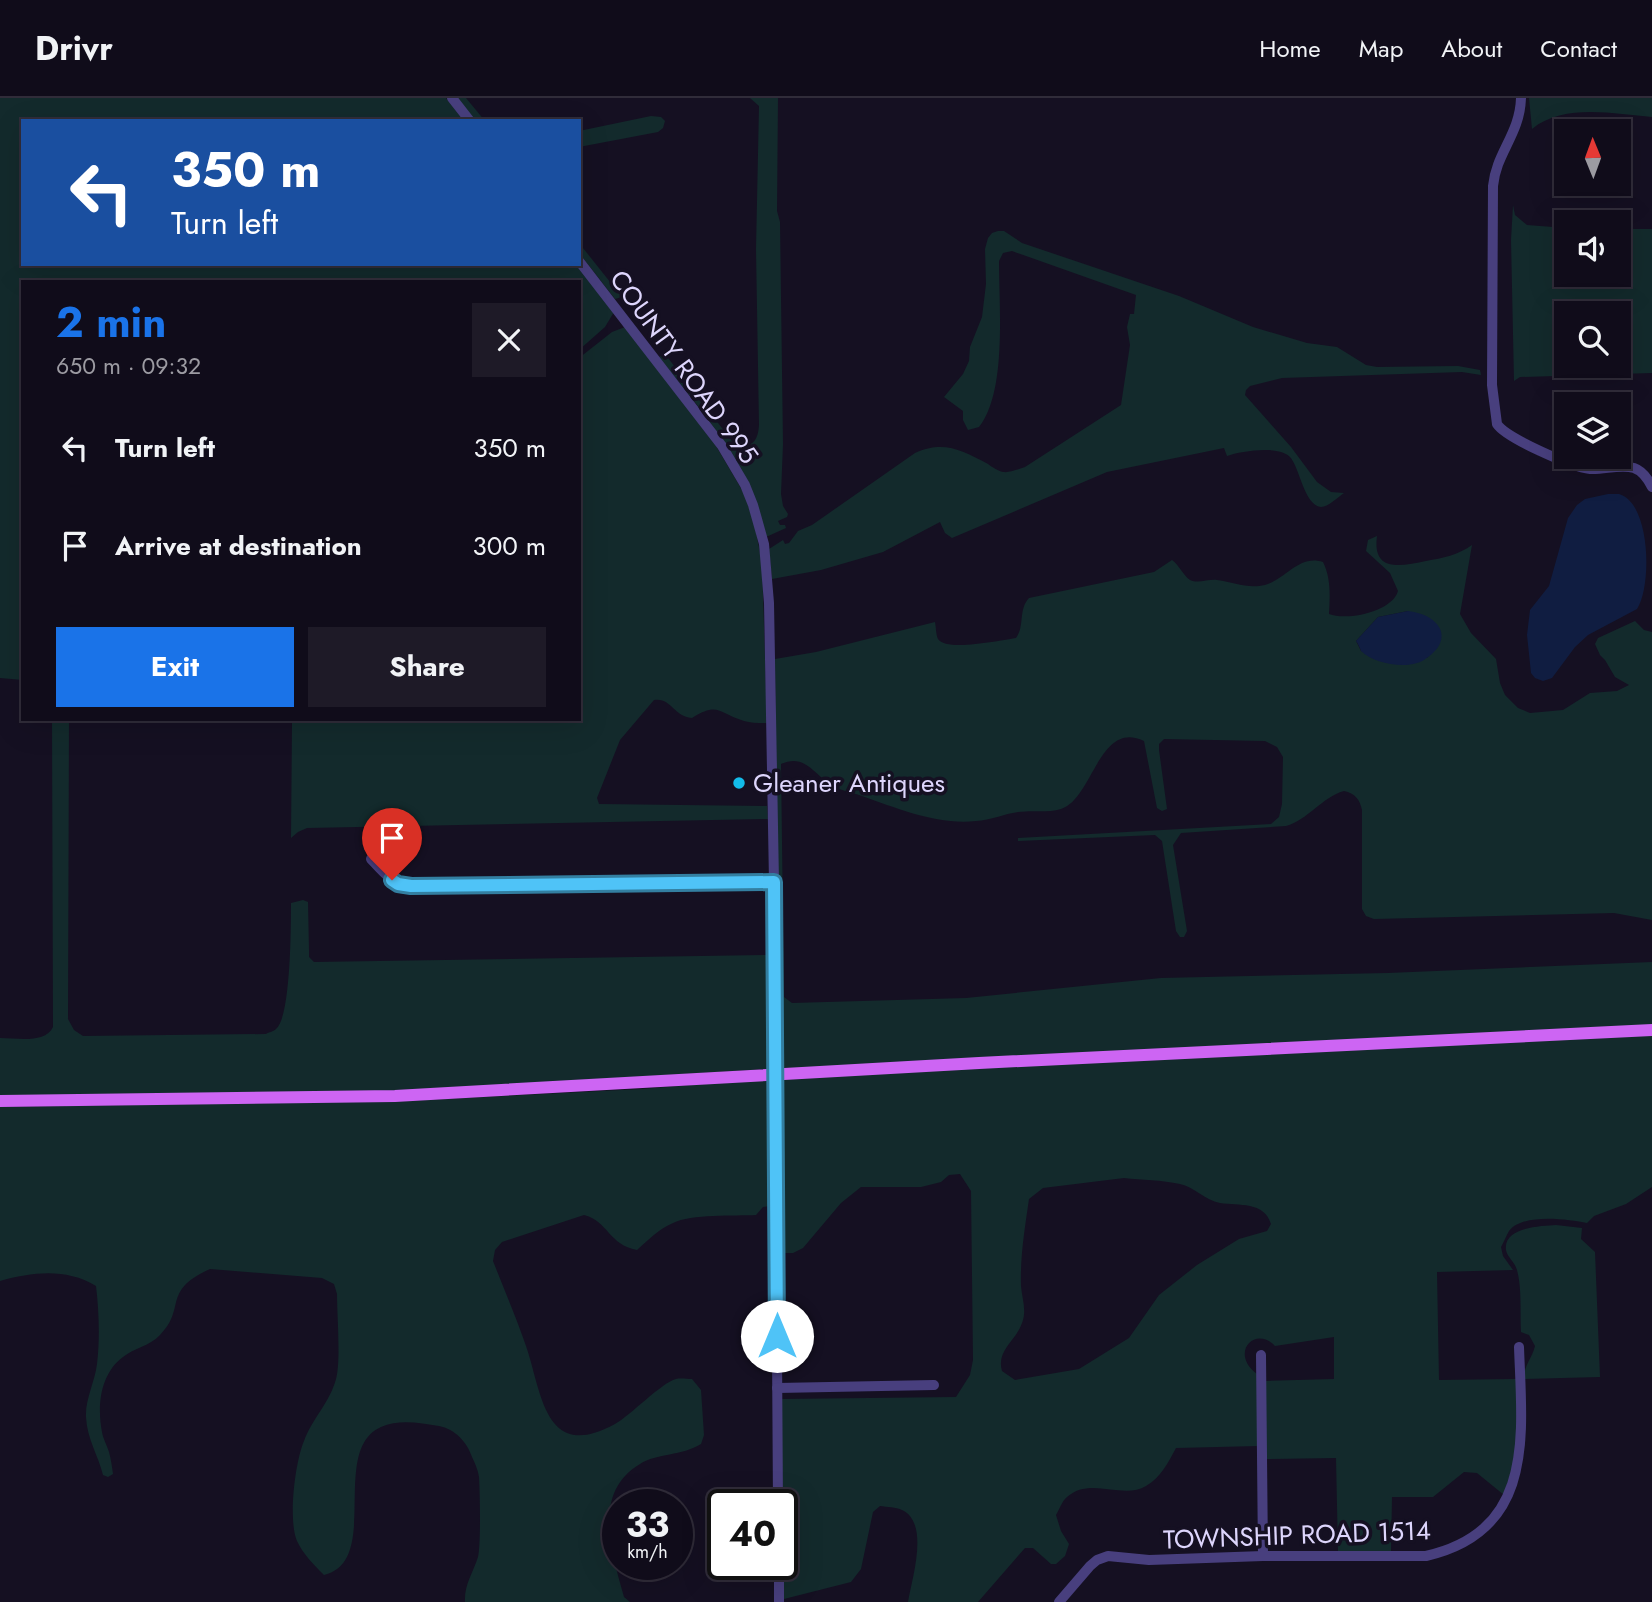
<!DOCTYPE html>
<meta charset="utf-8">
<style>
:root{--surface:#100c1a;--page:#1e1a27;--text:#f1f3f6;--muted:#9c9ba2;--line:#302c39;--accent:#1a73e8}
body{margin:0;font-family:Jost,sans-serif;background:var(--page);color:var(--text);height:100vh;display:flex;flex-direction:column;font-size:26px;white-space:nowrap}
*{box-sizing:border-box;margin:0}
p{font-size:23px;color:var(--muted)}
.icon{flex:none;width:38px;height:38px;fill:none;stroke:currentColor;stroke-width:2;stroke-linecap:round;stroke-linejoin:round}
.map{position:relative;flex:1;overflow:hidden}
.panel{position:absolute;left:21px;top:182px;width:560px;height:441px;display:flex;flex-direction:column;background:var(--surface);border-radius:0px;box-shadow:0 7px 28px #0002,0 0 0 2px var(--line)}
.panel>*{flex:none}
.guide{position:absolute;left:21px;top:21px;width:560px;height:147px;border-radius:0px;box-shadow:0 7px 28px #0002,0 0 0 2px var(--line);background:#1a4fa0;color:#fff;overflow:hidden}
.needle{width:46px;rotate:359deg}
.fabs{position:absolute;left:1554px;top:21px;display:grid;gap:14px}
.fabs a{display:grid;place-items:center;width:77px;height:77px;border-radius:0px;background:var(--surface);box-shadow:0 7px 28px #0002,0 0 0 2px var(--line);font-size:35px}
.speed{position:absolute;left:602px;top:1391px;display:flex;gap:14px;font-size:35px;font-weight:700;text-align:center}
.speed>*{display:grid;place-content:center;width:91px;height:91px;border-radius:50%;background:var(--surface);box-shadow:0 7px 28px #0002,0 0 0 2px var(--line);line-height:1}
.speed small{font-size:18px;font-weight:400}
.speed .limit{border:4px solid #111;border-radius:10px;background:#fff;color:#111}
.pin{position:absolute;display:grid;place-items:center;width:60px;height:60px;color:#fff;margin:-72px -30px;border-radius:50% 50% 50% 0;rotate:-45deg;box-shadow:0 0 7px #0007}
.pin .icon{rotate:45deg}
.me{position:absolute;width:77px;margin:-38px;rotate:0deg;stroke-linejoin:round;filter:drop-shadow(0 0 5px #0008)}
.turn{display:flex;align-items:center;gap:24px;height:147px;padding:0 35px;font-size:32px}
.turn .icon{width:91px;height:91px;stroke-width:2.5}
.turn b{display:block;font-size:49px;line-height:60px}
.round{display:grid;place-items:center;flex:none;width:74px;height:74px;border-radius:0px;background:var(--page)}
.overview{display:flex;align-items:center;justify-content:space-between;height:119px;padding:0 35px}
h1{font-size:42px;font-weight:700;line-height:52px;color:var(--accent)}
.button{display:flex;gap:14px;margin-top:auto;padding:14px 35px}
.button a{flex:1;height:80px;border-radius:0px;background:var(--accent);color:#fff;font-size:28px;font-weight:700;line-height:80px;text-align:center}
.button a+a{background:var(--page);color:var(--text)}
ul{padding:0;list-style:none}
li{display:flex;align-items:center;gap:21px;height:98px;padding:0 35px}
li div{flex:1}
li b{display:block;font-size:26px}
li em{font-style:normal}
header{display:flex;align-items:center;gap:42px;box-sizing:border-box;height:98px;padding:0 35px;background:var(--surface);border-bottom:2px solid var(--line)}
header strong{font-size:33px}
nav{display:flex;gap:38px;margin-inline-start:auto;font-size:24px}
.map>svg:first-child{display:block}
.green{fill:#132a2c;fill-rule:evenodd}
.water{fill:#101d41}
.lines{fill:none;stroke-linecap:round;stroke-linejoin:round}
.minor{stroke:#483f7e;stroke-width:10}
.major{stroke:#cd65f3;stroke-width:12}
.route-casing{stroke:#337fa1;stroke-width:18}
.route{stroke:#4fc3f7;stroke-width:12}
.poi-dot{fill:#13bcea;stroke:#151022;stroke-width:2.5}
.labels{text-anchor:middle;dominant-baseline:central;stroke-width:7;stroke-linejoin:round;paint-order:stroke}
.street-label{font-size:26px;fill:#ddd5fc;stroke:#151022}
.poi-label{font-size:26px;fill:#ddd5fc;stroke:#151022;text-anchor:start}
</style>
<header>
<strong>Drivr</strong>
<nav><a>Home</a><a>Map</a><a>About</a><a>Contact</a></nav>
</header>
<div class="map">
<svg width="1652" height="1504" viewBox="0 0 1652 1504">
<rect width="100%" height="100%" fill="#151022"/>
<g class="green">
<path d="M 0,0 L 446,0 L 464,23 L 23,23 L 23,166 L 577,166 L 614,214 L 605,229 L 579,252 L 579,184 L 23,184 L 23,582 L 0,580 Z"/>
<path d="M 457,0 L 466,0 L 485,23 L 475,23 Z"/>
<path d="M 750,0 L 778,0 L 777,113 L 780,124 L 783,346 L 781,396 L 783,408 L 788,416 L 787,419 L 778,423 L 780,427 L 785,427 L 786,430 L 766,439 C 747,362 706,319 659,259 L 665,256 L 735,347 C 752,351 758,343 759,327 L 756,151 L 759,8 Z"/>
<path d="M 1529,0 L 1652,0 L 1652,19 C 1614,16 1564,5 1532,31 Z"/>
<path d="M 651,18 L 661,19 L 665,23 L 663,30 L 658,34 L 579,49 L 579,33 Z"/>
<path d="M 1513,107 L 1515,117 L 1527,127 L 1566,130 L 1566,177 L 1619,177 L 1619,131 L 1652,131 L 1652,275 L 1520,279 L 1514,283 L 1511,142 ZM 1566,215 L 1619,215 L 1619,268 L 1566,268 Z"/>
<path d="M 998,133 L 1004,133 L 1022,145 L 1179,198 L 1253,229 L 1307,245 L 1337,249 L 1366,267 L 1377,269 L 1458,268 L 1480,272 L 1481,277 L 1462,274 L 1282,280 L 1250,288 L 1246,292 L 1245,297 L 1291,349 L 1317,384 L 1331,394 L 1344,395 C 1338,399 1328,409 1321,409 C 1304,407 1300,370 1290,359 C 1279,347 1241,353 1227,358 L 1224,350 L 1107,374 L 952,440 L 945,435 L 940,424 L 883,454 L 821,472 L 772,481 L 769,451 L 783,442 L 785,446 L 789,445 L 798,433 L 812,427 L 915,355 C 943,342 962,352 988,366 C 992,369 998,373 1003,374 C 1010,375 1018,371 1025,369 L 1121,307 L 1130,247 L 1127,229 L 1130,216 L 1134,216 L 1136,197 L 1012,153 L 1003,155 L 999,163 C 999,208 1007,294 979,329 L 968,332 L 963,322 L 963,313 L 944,299 L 963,276 L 969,263 L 970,249 L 982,219 L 986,186 L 985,151 L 988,140 L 992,135 Z"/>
<path d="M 579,145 L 622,199 L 615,201 L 579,155 Z"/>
<path d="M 625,229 L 716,348 L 745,397 L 755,429 L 762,465 L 767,625 C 759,625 751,625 744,623 C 719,616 719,603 692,620 C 673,618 671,599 654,602 L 620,642 L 597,700 L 599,706 L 767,708 L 768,721 L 307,730 L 298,734 L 291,740 L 292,625 L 290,621 L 579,621 L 579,260 L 612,234 Z"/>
<path d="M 1377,438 C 1372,475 1401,468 1426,463 C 1443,460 1458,457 1472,447 L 1460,516 L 1471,535 L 1496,561 L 1500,585 L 1505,597 L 1518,610 L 1530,615 L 1563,612 L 1590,595 L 1617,593 L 1629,587 L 1615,579 L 1605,562 L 1600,557 L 1595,546 L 1598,540 L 1635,523 L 1644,532 L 1652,534 L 1652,822 L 1614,815 L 1374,821 L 1366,818 L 1362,811 L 1362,712 C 1360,702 1355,695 1344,693 C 1322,699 1308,722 1286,728 L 1181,735 L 1173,747 L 1187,833 L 1184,839 L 1180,839 L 1176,833 L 1162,743 L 1155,737 L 1018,743 L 1018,740 L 1271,726 L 1279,719 L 1282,706 L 1283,659 L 1277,649 L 1265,643 L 1164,641 L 1159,646 L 1159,652 L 1167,711 L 1162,713 L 1157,710 L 1144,643 C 1099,621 1093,701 1061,711 C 1048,715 1032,712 1018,714 C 1004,716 991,722 976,723 C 937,727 899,711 862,698 C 851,694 836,692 827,684 C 812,673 803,656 781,666 L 784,899 L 792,905 L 966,900 L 1161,880 L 1388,875 L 1652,864 L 1652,930 L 780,972 L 775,561 L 816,554 L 935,524 C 936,529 936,537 938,541 C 946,554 1002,542 1016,540 C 1025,528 1018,512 1029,500 L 1154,474 L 1172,462 C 1179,467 1183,477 1190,482 C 1198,486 1208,481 1217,482 C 1234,484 1247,491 1265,487 C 1286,481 1299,456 1323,464 C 1331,480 1330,498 1329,516 C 1347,523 1392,514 1398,493 L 1390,475 L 1366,453 L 1368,442 ZM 1408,513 L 1440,543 L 1427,560 L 1361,553 L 1356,543 L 1378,519 Z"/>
<path d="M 52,621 L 69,621 L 68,921 L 74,932 L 83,938 L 266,936 C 269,934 273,934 276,931 C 291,919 291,826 291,805 L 303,802 L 308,804 L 309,852 L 309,859 L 314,864 L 770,857 L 770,971 L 383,994 L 0,998 L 0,940 C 17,940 45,946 53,929 Z"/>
<path d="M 1652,933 L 1652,1089 L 1626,1106 L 1594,1118 L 1587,1125 C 1567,1121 1523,1115 1509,1133 C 1506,1138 1504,1144 1501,1149 L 1503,1158 L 1513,1172 L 1437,1174 L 1439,1282 L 1517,1281 L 1518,1350 L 1504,1397 L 1477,1375 L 1464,1374 L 1433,1399 L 1392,1399 L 1391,1454 L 1338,1454 L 1336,1360 L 1266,1361 L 1265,1283 L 1334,1281 L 1334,1239 L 1275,1248 C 1255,1227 1229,1255 1257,1276 L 1259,1348 L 1176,1350 C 1168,1365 1161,1379 1146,1388 C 1123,1402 1090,1378 1067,1399 C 1062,1403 1059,1412 1056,1417 L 1061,1433 L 1069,1446 L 1065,1458 L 1056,1466 L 1051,1466 L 1033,1450 L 1025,1450 L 978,1504 L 908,1504 C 912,1480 930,1425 902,1412 C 896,1409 887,1409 880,1408 L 873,1414 L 861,1471 L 851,1484 L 784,1501 L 781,1301 L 956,1299 L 970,1277 L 973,1262 L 971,1093 L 960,1076 L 949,1077 L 941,1084 L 921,1089 L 861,1089 L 841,1105 L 803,1150 L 793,1155 L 780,1155 L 780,980 ZM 1124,1080 C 1142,1082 1162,1082 1180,1086 C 1194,1089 1205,1102 1220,1105 C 1239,1108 1264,1103 1271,1126 L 1267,1133 L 1239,1141 L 1197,1167 L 1159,1197 L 1129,1240 L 1079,1271 L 1015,1282 L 1002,1273 C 996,1252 1016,1243 1022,1225 C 1027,1212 1022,1201 1021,1188 C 1020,1159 1025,1129 1029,1101 L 1043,1090 Z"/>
<path d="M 771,981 L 770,1108 L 763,1109 L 756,1117 C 735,1118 691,1116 673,1125 C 659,1131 648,1142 637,1152 C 609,1147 608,1123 584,1117 L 502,1144 L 495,1152 L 493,1163 C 504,1191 516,1219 526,1248 C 542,1294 544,1365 615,1326 C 631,1317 661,1285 676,1281 C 680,1280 687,1281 692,1281 L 701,1292 L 704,1337 L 701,1346 C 682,1358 657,1355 640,1366 C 591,1395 612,1455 624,1499 L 630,1504 L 465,1504 C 464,1487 473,1475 478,1459 C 481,1446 480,1394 479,1379 C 478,1372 475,1365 472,1359 C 467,1344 455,1331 439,1328 C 420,1325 399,1321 381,1329 C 329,1352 382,1463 324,1477 C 314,1467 303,1456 297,1443 C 288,1422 295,1364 304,1343 C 312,1321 330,1304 336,1281 C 341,1263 337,1217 337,1196 L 334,1186 L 322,1180 L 210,1171 C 161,1193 187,1210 160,1237 C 150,1248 134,1250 123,1259 C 100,1276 97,1308 102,1334 C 103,1341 107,1347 109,1354 C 111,1361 112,1369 113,1376 L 108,1379 L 103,1377 C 98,1357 87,1341 86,1319 C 85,1302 95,1283 97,1266 C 100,1241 99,1213 96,1188 C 66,1170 33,1174 0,1183 L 0,1009 L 405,1003 L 641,991 Z"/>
<path d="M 1556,1127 L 1582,1130 L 1581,1141 L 1595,1154 L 1600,1279 L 1524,1281 C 1524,1266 1532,1261 1535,1248 L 1529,1237 L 1521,1234 C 1520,1214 1522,1190 1517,1172 C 1515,1164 1507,1159 1506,1152 C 1503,1129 1541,1128 1556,1127 Z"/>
</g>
<g class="water">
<path d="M 1608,396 C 1609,396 1618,396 1619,396 C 1651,405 1652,489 1637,511 L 1588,537 L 1575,549 L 1552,580 L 1543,583 L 1535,580 L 1531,575 L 1527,537 L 1530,512 L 1549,488 L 1568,420 L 1577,407 L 1585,401 Z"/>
<path d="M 1408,513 C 1441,517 1456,542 1424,562 C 1408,572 1374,566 1361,553 C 1361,552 1357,544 1356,543 L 1378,519 Z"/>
</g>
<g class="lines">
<g class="minor">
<path d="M 452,0 L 470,23"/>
<path d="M 1521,0 C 1520,36 1496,55 1493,88 L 1492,287 L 1497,326 C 1506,340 1572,369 1590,371 C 1604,372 1620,366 1634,370 C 1643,373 1648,381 1652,389"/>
<path d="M 579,163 L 722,348 L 745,387 L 753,407 L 764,446 L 769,505 L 774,784 L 778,1407"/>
<path d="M 371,761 C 383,774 393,787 411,788 L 774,784"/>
<path d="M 1261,1257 L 1263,1458"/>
<path d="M 777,1290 L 934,1287"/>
<path d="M 779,1466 L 779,1504"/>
<path d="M 1059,1504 L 1090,1468 L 1097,1462 L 1108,1458 L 1149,1462 L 1263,1458 L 1426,1458 C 1536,1433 1522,1336 1519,1249"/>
</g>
<path class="major" d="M 0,1003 L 395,998 L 979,965 L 1652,932"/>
</g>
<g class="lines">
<g class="route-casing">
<path id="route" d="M 392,782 L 398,786 L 411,788 L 774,784 L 777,1238"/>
</g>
<use href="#route" class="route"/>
</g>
<circle class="poi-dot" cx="739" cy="685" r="7"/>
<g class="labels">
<g class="street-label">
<text transform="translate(684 269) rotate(54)">COUNTY ROAD 995</text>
<text transform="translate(1297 1437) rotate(-2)">TOWNSHIP ROAD 1514</text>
</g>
<g class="poi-label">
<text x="753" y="685">Gleaner Antiques</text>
</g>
</g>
</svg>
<div class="fabs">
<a><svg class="needle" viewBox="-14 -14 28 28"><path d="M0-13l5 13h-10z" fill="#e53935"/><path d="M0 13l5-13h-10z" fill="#9c9ba2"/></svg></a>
<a><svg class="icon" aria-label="sound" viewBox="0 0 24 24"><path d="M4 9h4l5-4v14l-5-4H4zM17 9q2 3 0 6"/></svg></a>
<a><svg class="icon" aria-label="search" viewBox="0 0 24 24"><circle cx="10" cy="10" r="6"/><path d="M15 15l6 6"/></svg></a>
<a><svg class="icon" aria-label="layers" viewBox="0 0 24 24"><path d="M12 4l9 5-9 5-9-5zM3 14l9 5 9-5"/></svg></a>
</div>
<div class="speed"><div>33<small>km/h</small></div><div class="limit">40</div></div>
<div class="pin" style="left:392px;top:782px;background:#d93025"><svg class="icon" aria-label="arrive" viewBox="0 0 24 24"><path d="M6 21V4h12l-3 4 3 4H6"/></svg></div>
<svg class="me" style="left:777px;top:1238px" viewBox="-20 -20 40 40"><circle r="19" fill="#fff"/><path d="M0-13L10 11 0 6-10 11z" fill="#4fc3f7"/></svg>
<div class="guide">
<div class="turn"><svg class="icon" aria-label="left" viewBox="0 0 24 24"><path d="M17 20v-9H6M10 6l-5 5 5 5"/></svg><div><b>350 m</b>Turn left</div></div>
</div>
<section class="panel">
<div class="overview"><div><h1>2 min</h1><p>650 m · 09:32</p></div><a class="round"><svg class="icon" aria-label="close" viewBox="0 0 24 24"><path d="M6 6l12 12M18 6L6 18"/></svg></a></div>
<ul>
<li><svg class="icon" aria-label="left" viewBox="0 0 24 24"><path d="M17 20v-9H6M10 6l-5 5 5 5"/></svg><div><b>Turn left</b></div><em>350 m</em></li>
<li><svg class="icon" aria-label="arrive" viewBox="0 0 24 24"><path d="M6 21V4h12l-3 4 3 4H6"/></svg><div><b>Arrive at destination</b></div><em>300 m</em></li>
</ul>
<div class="button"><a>Exit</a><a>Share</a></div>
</section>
</div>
